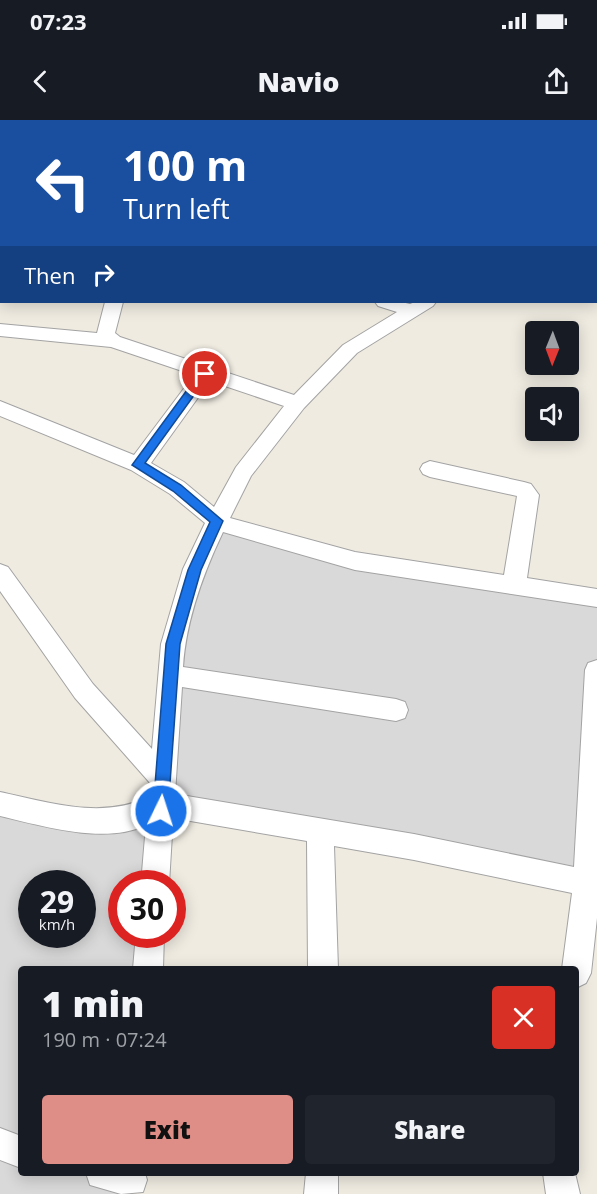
<!DOCTYPE html>
<meta charset="utf-8">
<style>
:root{--surface:#171b24;--page:#20242c;--text:#f1f3f6;--muted:#9ea1a6;--accent:#df8d87}
body{margin:0;font-family:"Open Sans",sans-serif;background:var(--page);color:var(--text);height:100vh;display:flex;flex-direction:column;font-size:22px;white-space:nowrap}
*{box-sizing:border-box;margin:0}
p{font-size:20px;color:var(--muted)}
.icon{flex:none;width:33px;height:33px;fill:none;stroke:currentColor;stroke-width:2;stroke-linecap:round;stroke-linejoin:round}
.map{position:relative;flex:1;overflow:hidden}
.details{position:absolute;left:18px;top:846px;width:561px;height:210px;display:flex;flex-direction:column;background:var(--surface);border-radius:6px;box-shadow:0 3px 15px #0003}
.details>*{flex:none}
.guide{position:absolute;left:0px;top:0px;width:597px;height:183px;box-shadow:0 3px 15px #0003;background:#1a4fa0;color:#fff;overflow:hidden}
.needle{width:39px;rotate:181deg}
.buttons{position:absolute;left:525px;top:201px;display:grid;gap:12px}
.buttons a{display:grid;place-items:center;width:54px;height:54px;border-radius:6px;background:var(--surface);box-shadow:0 3px 15px #0003;font-size:30px}
.speed{position:absolute;left:18px;top:750px;display:flex;gap:12px;font-size:30px;font-weight:700;text-align:center}
.speed>*{display:grid;place-content:center;width:78px;height:78px;border-radius:50%;background:var(--surface);box-shadow:0 3px 15px #0003;line-height:1}
.speed small{font-size:15px;font-weight:400}
.speed .limit{border:9px solid #d22;background:#fff;color:#111}
.pin{position:absolute;display:grid;place-items:center;width:51px;height:51px;color:#fff;margin:-26px;border:3px solid #fff;border-radius:50%;box-shadow:0 2px 6px #0007}
.me{position:absolute;width:66px;margin:-33px;rotate:4deg;stroke-linejoin:round;filter:drop-shadow(0 0 4px #0008)}
.turn{display:flex;align-items:center;gap:21px;height:126px;padding:0 24px;font-size:27px}
.turn .icon{width:78px;height:78px;stroke-width:2.5}
.turn b{display:block;font-size:42px;line-height:51px}
.then{display:flex;align-items:center;height:57px;padding:0 24px;background:#0003;gap:12px;font-size:22px}
.round{display:grid;place-items:center;flex:none;width:63px;height:63px;border-radius:6px;background:var(--page)}
.overview{display:flex;align-items:center;justify-content:space-between;height:102px;padding:0 24px}
h1{font-size:36px;font-weight:800;line-height:45px}
.cta{display:flex;gap:12px;margin-top:auto;padding:12px 24px}
.cta a{flex:1;height:69px;border-radius:6px;background:var(--accent);color:#111;font-size:24px;font-weight:800;line-height:69px;text-align:center}
.cta a+a{background:var(--page);color:var(--text)}
.status{display:flex;justify-content:space-between;align-items:center;height:42px;padding:0 30px;background:var(--surface);direction:ltr}
.status svg{height:16px;fill:currentColor}
header{display:flex;justify-content:space-between;align-items:center;height:78px;padding:0 24px;background:var(--surface);font-size:27px;font-weight:800}
.map>svg:first-child{display:block}
.residential{fill:#dad9d9;fill-rule:evenodd}
.lines{fill:none;stroke-linecap:round;stroke-linejoin:round}
.street-casing{stroke:#a3a3a3;stroke-width:2}
.street{fill:#fff;fill-rule:evenodd}
.route{fill:#1a73e8;stroke:#114b97;stroke-width:1.5}
</style>
<div class="status"><b>07:23</b><svg viewBox="0 0 49 12"><path d="M0 12V9h3v3zM5 12V6h3v6zM10 12V3h3v9zM15 12V0h3v12zM26 1h20v11H26zM47 4h2v5h-2z"/></svg></div>
<header><svg class="icon" aria-label="back" viewBox="0 0 24 24"><path d="M15 5l-7 7 7 7"/></svg>Navio<svg class="icon" aria-label="share" viewBox="0 0 24 24"><path d="M12 15V3M7 8l5-5 5 5M5 13v7h14v-7"/></svg></header>
<div class="map">
<svg width="597" height="1074" viewBox="0 0 597 1074">
<rect width="100%" height="100%" fill="#efebe1"/>
<g class="residential">
<path d="M 219,410 L 597,487 L 597,757 L 168,679 L 179,526 Z"/>
<path d="M 0,694 L 146,703 L 141,763 L 122,764 L 122,814 L 137,815 L 134,849 L 21,849 L 21,1053 L 118,1053 L 117,1074 L 0,1074 ZM 32,764 L 82,764 L 82,814 L 32,814 Z"/>
</g>
<g class="lines">
<g class="street-casing">
<g id="street">
<path d="M 80,0 L 94,0 L 79,2 Z"/>
<rect x="378" y="0" width="14" height="2"/>
<rect x="0" y="28" width="2" height="10"/>
<path d="M 597,59 L 597,71 L 596,71 L 596,60 Z"/>
<path d="M 0,105 L 2,105 L 0,117 Z"/>
<rect x="0" y="135" width="2" height="10"/>
<path d="M 105,182 L 123,182 L 115,213 L 120,217 L 294,275 L 343,225 L 397,192 L 378,186 L 375,182 L 401,182 L 410,184 L 415,182 L 436,182 L 433,186 L 357,233 L 304,288 L 251,356 L 230,398 L 355,432 L 504,455 L 517,376 L 430,357 L 423,354 L 420,349 L 423,344 L 430,341 L 524,362 L 531,364 L 539,375 L 527,458 L 597,469 L 597,487 L 355,450 L 223,412 C 203,454 186,500 183,547 L 396,579 L 405,582 L 408,590 L 405,598 L 396,601 L 182,567 L 175,674 L 414,714 L 574,747 L 585,550 L 588,543 L 597,540 L 597,798 L 591,853 L 586,863 L 576,868 L 576,849 L 562,849 L 572,773 L 414,740 L 334,726 L 338,849 L 308,849 L 307,721 L 173,698 L 169,764 L 141,764 L 146,705 C 106,725 42,706 0,696 L 0,672 C 48,682 102,700 148,677 L 150,663 L 75,578 L 0,471 L 0,444 L 8,447 L 93,564 L 152,629 L 161,524 L 183,449 L 205,403 L 170,374 L 131,350 L 0,296 L 0,281 L 134,335 L 194,255 L 111,227 L 0,216 L 0,204 L 97,213 ZM 210,261 L 284,286 L 236,347 L 214,387 L 184,362 L 151,343 Z"/>
<path d="M 136,814 L 164,814 L 163,849 L 133,849 Z"/>
<path d="M 0,1008 L 21,1016 L 21,1048 L 0,1040 Z"/>
<path d="M 86,1053 L 145,1053 L 147,1060 L 143,1072 L 121,1074 L 90,1065 Z"/>
<path d="M 306,1053 L 338,1053 L 338,1074 L 304,1074 Z"/>
<path d="M 543,1053 L 575,1053 L 580,1074 L 546,1074 Z"/>
</g>
</g>
<use href="#street" class="street"/>
</g>
<path class="route" d="M 205,250 L 208,251 L 208,256 L 145,343 L 181,365 L 223,401 L 201,450 L 180,524 L 168,691 L 166,696 L 161,698 L 155,696 L 153,691 L 166,524 L 188,450 L 210,402 L 173,371 L 132,345 L 201,251 Z"/>
</svg>
<div class="buttons">
<a><svg class="needle" viewBox="-14 -14 28 28"><path d="M0-13l5 13h-10z" fill="#e53935"/><path d="M0 13l5-13h-10z" fill="#9ea1a6"/></svg></a>
<a><svg class="icon" aria-label="sound" viewBox="0 0 24 24"><path d="M4 9h4l5-4v14l-5-4H4zM17 9q2 3 0 6"/></svg></a>
</div>
<div class="speed"><div>29<small>km/h</small></div><div class="limit">30</div></div>
<div class="pin" style="left:205px;top:254px;background:#d93025"><svg class="icon" aria-label="arrive" viewBox="0 0 24 24"><path d="M6 21V4h12l-3 4 3 4H6"/></svg></div>
<svg class="me" style="left:161px;top:691px" viewBox="-20 -20 40 40"><circle r="17" fill="#1a73e8" stroke="#fff" stroke-width="3"/><path d="M0-11L8 9 0 5-8 9z" fill="#fff"/></svg>
<div class="guide">
<div class="turn"><svg class="icon" aria-label="left" viewBox="0 0 24 24"><path d="M17 20v-9H6M10 6l-5 5 5 5"/></svg><div><b>100 m</b>Turn left</div></div>
<div class="then">Then<svg class="icon" aria-label="right" viewBox="0 0 24 24"><path d="M7 20v-9h11M14 6l5 5-5 5"/></svg></div>
</div>
<section class="details">
<div class="overview"><div><h1>1 min</h1><p>190 m · 07:24</p></div><a class="round" style="background:#d93025;color:#fff"><svg class="icon" aria-label="close" viewBox="0 0 24 24"><path d="M6 6l12 12M18 6L6 18"/></svg></a></div>
<div class="cta"><a>Exit</a><a>Share</a></div>
</section>
</div>
